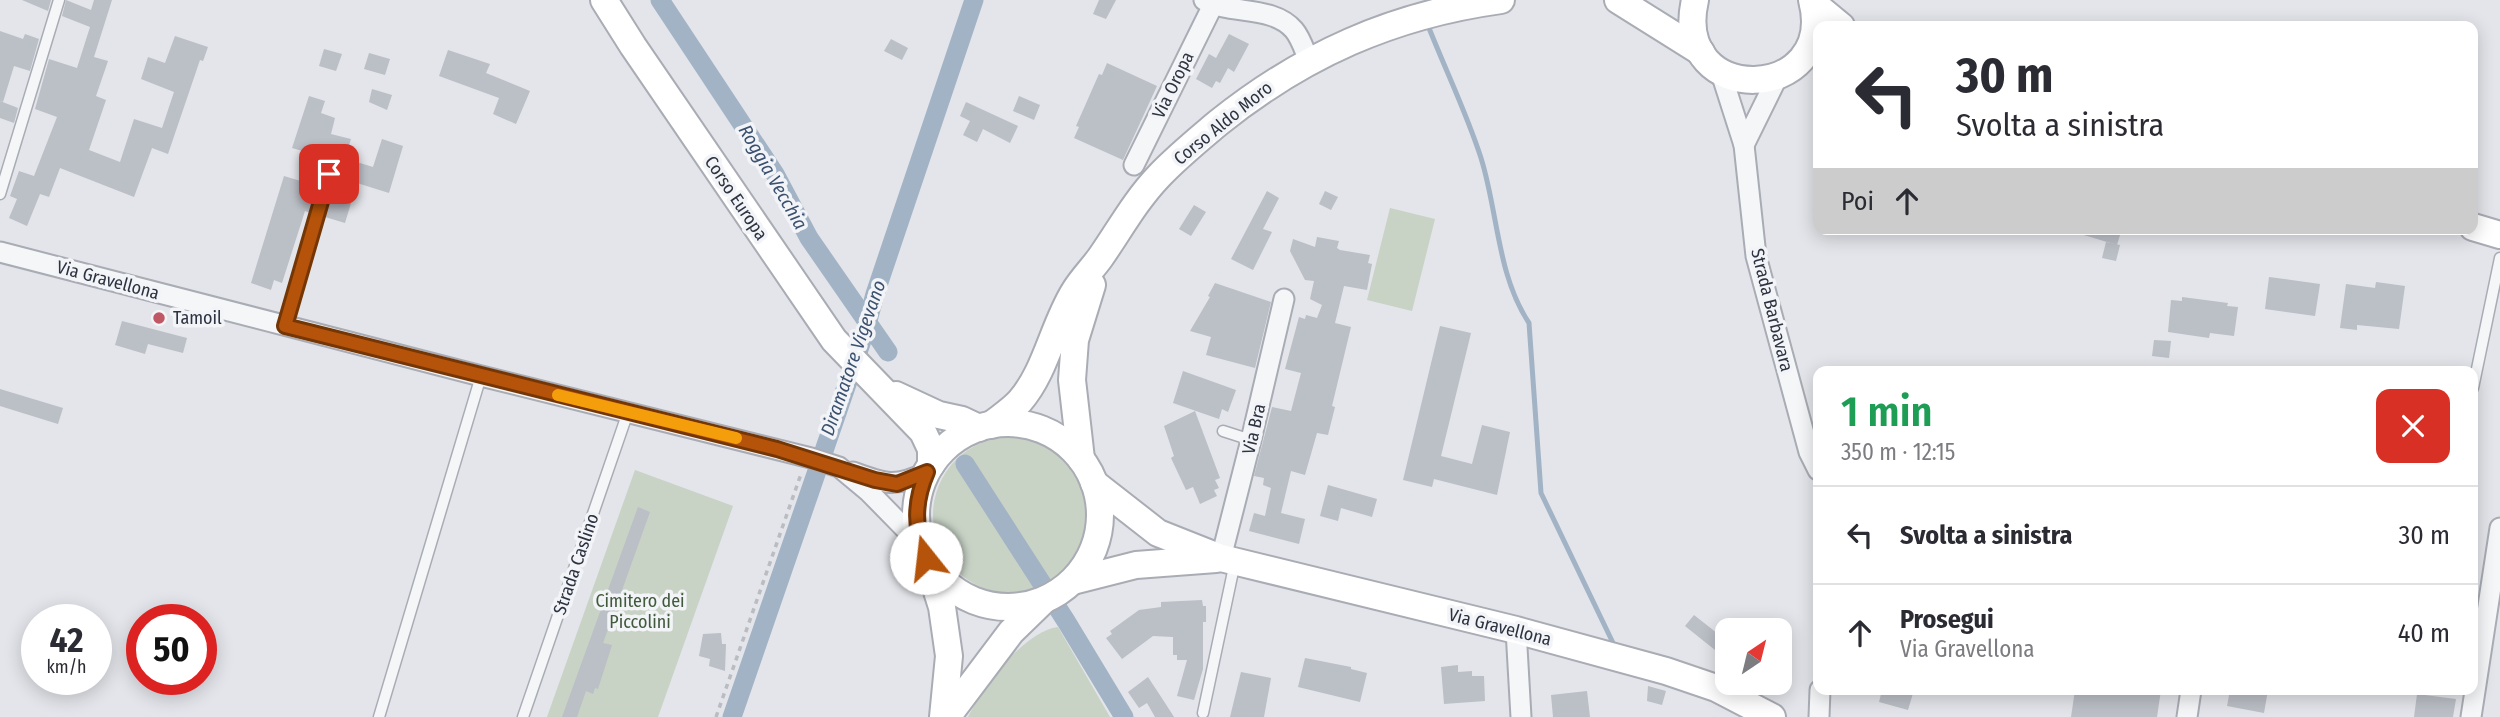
<!DOCTYPE html>
<html lang="it">
<meta charset="utf-8">
<style>
:root{--surface:#fff;--page:#f7f7f7;--text:#2b2b33;--muted:#7c7c81;--line:#e1e1e2}
body{margin:0;font-family:"Fira Sans Condensed",sans-serif;background:var(--page);color:var(--text);height:100vh;display:flex;flex-direction:column;font-size:26px;white-space:nowrap}
*{box-sizing:border-box;margin:0}
p{font-size:23px;color:var(--muted)}
.icon{flex:none;width:38px;height:38px;fill:none;stroke:currentColor;stroke-width:2;stroke-linecap:round;stroke-linejoin:round}
.map{position:relative;flex:1;overflow:hidden}
.sheet{position:absolute;left:1813px;top:366px;width:665px;height:329px;display:flex;flex-direction:column;background:var(--surface);border-radius:14px;box-shadow:0 4px 18px #0003}
.sheet>*{flex:none}
.guide{position:absolute;left:1813px;top:21px;width:665px;height:214px;border-radius:14px;box-shadow:0 4px 18px #0003;background:#fff;color:var(--text);overflow:hidden}
.needle{width:46px;rotate:35deg}
.buttons{position:absolute;left:1715px;top:618px;display:grid;gap:14px}
.buttons a{display:grid;place-items:center;width:77px;height:77px;border-radius:14px;background:var(--surface);box-shadow:0 4px 18px #0003;font-size:35px}
.speed{position:absolute;left:21px;top:604px;display:flex;gap:14px;font-size:35px;font-weight:700;text-align:center}
.speed>*{display:grid;place-content:center;width:91px;height:91px;border-radius:50%;background:var(--surface);box-shadow:0 4px 18px #0003;line-height:1}
.speed small{font-size:18px;font-weight:400}
.speed .limit{border:10px solid #d22;background:#fff;color:#111}
.pin{position:absolute;display:grid;place-items:center;width:60px;height:60px;color:#fff;margin:-30px;border-radius:14px;box-shadow:0 4px 10px #0006}
.me{position:absolute;width:77px;margin:-38px;rotate:344deg;stroke-linejoin:round;filter:drop-shadow(0 0 5px #0008)}
.turn{display:flex;align-items:center;gap:24px;height:147px;padding:0 28px;font-size:32px}
.turn .icon{width:91px;height:91px;stroke-width:2.5}
.turn b{display:block;font-size:49px;line-height:60px}
.then{display:flex;align-items:center;height:66px;padding:0 28px;background:#0003;gap:14px;font-size:26px}
.round{display:grid;place-items:center;flex:none;width:74px;height:74px;border-radius:14px;background:var(--page)}
.head{display:flex;align-items:center;justify-content:space-between;height:119px;padding:0 28px}
h1{font-size:42px;font-weight:600;line-height:52px;color:#1e9e55}
ul{padding:0;list-style:none}
li{display:flex;align-items:center;gap:21px;height:98px;padding:0 28px;border-top:2px solid var(--line)}
li div{flex:1}
li b{display:block;font-size:26px}
li em{font-style:normal}
.map>svg:first-child{display:block}
.green{fill:#c8d2c5}
.lines{fill:none;stroke-linecap:round;stroke-linejoin:round}
.stream{stroke:#a2b3c5;stroke-width:5}
.canal{stroke:#a2b3c5;stroke-width:19}
.building{fill:#bbbfc6}
.lane-casing{stroke:#a9acb4;stroke-width:13}
.street-casing{stroke:#a9acb4;stroke-width:23}
.secondary-casing{stroke:#a9acb4;stroke-width:30}
.path{stroke:#b9bcc1;stroke-width:3.5;stroke-dasharray:5 5;stroke-linecap:butt}
.lane{stroke:#f5f6f8;stroke-width:10}
.street{stroke:#f5f6f8;stroke-width:19}
.secondary{stroke:#fff;stroke-width:26}
.route-casing{stroke:#753606;stroke-width:18}
.route{stroke:#b45309;stroke-width:12}
.slow{stroke:#f59e0b;stroke-width:12}
.poi-dot{fill:#c05764;stroke:#f2f4f7;stroke-width:2.5}
.labels{text-anchor:middle;dominant-baseline:central;stroke-width:7;stroke-linejoin:round;paint-order:stroke}
.street-label{font-size:18px;fill:#2d3340;stroke:#f2f4f7}
.poi-label{font-size:18px;fill:#2d3340;stroke:#f2f4f7;text-anchor:start}
.park-label{font-size:18px;fill:#415a3c;stroke:#f2f4f7}
.water-label{font-size:19px;font-style:italic;fill:#3b516f;stroke:#f2f4f7}
</style>
<div class="map">
<svg width="2500" height="717" viewBox="0 0 2500 717">
<rect width="100%" height="100%" fill="#e3e5ea"/>
<g class="green">
<path d="M 1390,208 L 1435,219 L 1412,311 L 1367,300 Z"/>
<circle cx="1011" cy="515" r="78"/>
<path d="M 635,470 L 733,506 L 658,717 L 547,717 Z"/>
<path d="M 1058,627 L 1110,717 L 968,717 C 983,687 1023,632 1058,627 Z"/>
</g>
<g class="lines">
<path class="stream" d="M 1429,28 C 1446,71 1467,114 1481,158 C 1498,212 1497,275 1529,323 L 1541,493 L 1614,645"/>
<g class="canal">
<path d="M 660,0 L 775,174 L 809,238 L 888,352"/>
<path d="M 965,464 L 1066,621 L 1124,717"/>
<path d="M 732,717 L 865,332 L 875,294 L 974,0"/>
</g>
</g>
<g class="building">
<path d="M 22,0 L 51,0 L 48,11 Z"/>
<path d="M 66,0 L 91,10 L 94,0 L 112,0 L 94,57 L 108,61 L 96,96 L 106,100 L 89,150 L 120,162 L 134,119 L 162,128 L 174,92 L 141,79 L 148,57 L 165,63 L 175,36 L 208,47 L 203,61 L 200,60 L 168,154 L 152,148 L 134,197 L 60,168 L 49,197 L 40,194 L 27,226 L 9,218 L 17,199 L 10,196 L 19,171 L 34,176 L 57,117 L 35,109 L 49,59 L 77,68 L 90,27 L 62,16 Z"/>
<path d="M 1099,0 L 1116,0 L 1106,19 L 1093,14 Z"/>
<path d="M 0,31 L 23,39 L 25,34 L 39,39 L 30,71 L 14,66 L 3,102 L 0,101 Z"/>
<path d="M 1229,34 L 1249,44 L 1234,72 L 1228,68 L 1220,83 L 1216,81 L 1212,88 L 1196,79 L 1209,54 L 1216,58 Z"/>
<path d="M 891,39 L 908,48 L 902,60 L 884,51 Z"/>
<path d="M 324,49 L 342,54 L 336,71 L 319,66 Z"/>
<path d="M 448,50 L 490,64 L 486,73 L 530,91 L 516,124 L 493,114 L 499,98 L 439,76 Z"/>
<path d="M 369,53 L 390,59 L 385,75 L 364,69 Z"/>
<path d="M 1107,63 L 1157,86 L 1123,160 L 1074,138 L 1079,127 L 1076,126 L 1099,74 L 1102,75 Z"/>
<path d="M 372,89 L 392,95 L 387,110 L 369,102 Z"/>
<path d="M 309,96 L 325,101 L 321,113 L 335,118 L 331,134 L 351,139 L 345,158 L 314,148 L 313,154 L 292,148 Z"/>
<path d="M 1019,96 L 1040,105 L 1034,120 L 1013,111 Z"/>
<path d="M 0,101 L 18,108 L 14,123 L 0,118 Z"/>
<path d="M 966,102 L 1018,126 L 1010,143 L 983,129 L 977,142 L 963,135 L 970,121 L 960,116 Z"/>
<path d="M 382,139 L 403,146 L 389,193 L 357,183 L 345,223 L 325,217 L 329,200 L 334,202 L 347,159 L 373,167 Z"/>
<path d="M 284,176 L 304,182 L 302,192 L 315,196 L 310,213 L 305,211 L 282,283 L 274,280 L 271,290 L 251,283 Z"/>
<path d="M 1267,191 L 1279,198 L 1263,229 L 1272,232 L 1253,270 L 1231,259 Z"/>
<path d="M 1325,191 L 1338,197 L 1331,210 L 1319,204 Z"/>
<path d="M 1194,205 L 1206,212 L 1191,236 L 1179,229 Z"/>
<path d="M 2078,229 L 2113,229 L 2121,232 L 2117,245 L 2077,233 Z"/>
<path d="M 1317,237 L 1339,241 L 1337,248 L 1340,250 L 1370,255 L 1368,263 L 1372,264 L 1367,290 L 1344,286 L 1335,323 L 1351,327 L 1332,406 L 1335,407 L 1328,435 L 1317,433 L 1305,475 L 1291,471 L 1281,513 L 1305,519 L 1299,544 L 1249,531 L 1254,513 L 1265,516 L 1271,488 L 1263,485 L 1264,478 L 1254,476 L 1272,407 L 1291,411 L 1301,373 L 1285,369 L 1299,317 L 1305,319 L 1306,315 L 1317,318 L 1322,305 L 1310,299 L 1314,281 L 1305,280 L 1290,251 L 1293,239 L 1315,247 Z"/>
<path d="M 2106,242 L 2120,245 L 2116,261 L 2102,258 Z"/>
<path d="M 2269,277 L 2320,284 L 2315,316 L 2265,309 Z"/>
<path d="M 2376,282 L 2405,286 L 2399,329 L 2357,325 L 2357,330 L 2340,328 L 2346,284 L 2375,288 Z"/>
<path d="M 1215,283 L 1271,302 L 1255,368 L 1206,355 L 1211,337 L 1190,331 L 1210,297 L 1208,296 Z"/>
<path d="M 2182,297 L 2228,303 L 2227,306 L 2238,307 L 2234,336 L 2210,333 L 2209,338 L 2168,332 L 2171,300 L 2182,301 Z"/>
<path d="M 122,321 L 187,338 L 183,353 L 148,344 L 145,354 L 115,345 Z"/>
<path d="M 1440,326 L 1471,333 L 1441,456 L 1472,464 L 1482,425 L 1510,432 L 1497,495 L 1434,479 L 1432,487 L 1403,480 Z"/>
<path d="M 2154,340 L 2171,341 L 2169,358 L 2152,356 Z"/>
<path d="M 1183,371 L 1236,390 L 1228,412 L 1222,409 L 1219,419 L 1173,403 Z"/>
<path d="M 0,389 L 63,408 L 58,424 L 0,406 Z"/>
<path d="M 1195,411 L 1220,478 L 1215,480 L 1219,488 L 1214,490 L 1217,496 L 1200,504 L 1193,487 L 1186,490 L 1171,458 L 1174,456 L 1164,426 Z"/>
<path d="M 1328,485 L 1377,499 L 1372,517 L 1341,508 L 1338,521 L 1320,516 Z"/>
<path d="M 638,507 L 650,512 L 603,643 L 612,645 L 598,689 L 595,688 L 593,694 L 586,691 L 577,717 L 562,717 Z"/>
<path d="M 1202,600 L 1203,606 L 1206,606 L 1206,622 L 1203,622 L 1203,669 L 1194,700 L 1177,696 L 1187,660 L 1177,660 L 1177,655 L 1173,655 L 1173,637 L 1153,636 L 1122,659 L 1106,638 L 1112,634 L 1110,631 L 1139,610 L 1161,607 L 1161,602 Z"/>
<path d="M 1694,615 L 1727,641 L 1727,669 L 1715,650 L 1685,626 Z"/>
<path d="M 721,633 L 722,644 L 726,644 L 725,671 L 709,666 L 710,659 L 699,656 L 703,634 Z"/>
<path d="M 1305,658 L 1351,667 L 1351,669 L 1367,673 L 1360,702 L 1298,687 Z"/>
<path d="M 1458,665 L 1458,672 L 1472,671 L 1472,676 L 1484,676 L 1485,701 L 1444,704 L 1441,667 Z"/>
<path d="M 1241,672 L 1271,678 L 1264,717 L 1230,717 Z"/>
<path d="M 1148,677 L 1167,706 L 1174,717 L 1155,717 L 1147,703 L 1139,708 L 1128,692 Z"/>
<path d="M 1648,686 L 1666,691 L 1662,705 L 1647,701 Z"/>
<path d="M 1882,690 L 1914,690 L 1908,710 L 1879,702 Z"/>
<path d="M 2075,690 L 2097,690 L 2118,693 L 2119,690 L 2161,690 L 2157,717 L 2071,717 Z"/>
<path d="M 2230,690 L 2268,690 L 2264,713 L 2227,706 Z"/>
<path d="M 1587,691 L 1590,717 L 1553,717 L 1551,695 Z"/>
<path d="M 2417,694 L 2456,699 L 2453,717 L 2414,717 Z"/>
</g>
<g class="lines">
<g class="lane-casing">
<g id="lane">
<path d="M 0,194 L 59,0"/>
<path d="M 285,326 L 329,175"/>
<path d="M 2473,388 L 2500,258"/>
<path d="M 1223,431 L 1251,440"/>
<path d="M 1203,713 L 1235,562"/>
<path d="M 379,717 L 481,376"/>
<path d="M 523,717 L 628,412"/>
</g>
</g>
<g class="street-casing">
<g id="street">
<path d="M 1204,0 C 1230,15 1273,5 1294,30 C 1301,38 1305,52 1309,61"/>
<path d="M 1721,73 L 1744,145 L 1756,256 L 1809,452 L 1818,470"/>
<path d="M 1744,145 L 1778,76"/>
<path d="M 1134,165 L 1213,5"/>
<path d="M 0,252 L 481,376 L 811,458 L 839,467 L 869,492 L 921,545"/>
<path d="M 853,472 C 885,484 895,488 927,472"/>
<path d="M 1221,558 L 1251,440 L 1284,299"/>
<path d="M 1516,630 L 1521,717"/>
<path d="M 1819,717 L 1820,690"/>
<path d="M 2187,717 L 2191,690"/>
<path d="M 2471,717 L 2500,528"/>
</g>
</g>
<g class="secondary-casing">
<g id="secondary">
<path d="M 604,0 L 633,46 L 834,340 L 923,432 L 931,449 L 931,465"/>
<path d="M 1618,0 L 1701,52"/>
<path d="M 1695,0 C 1670,109 1839,104 1812,0"/>
<path d="M 1813,3 L 1841,26"/>
<path d="M 2473,227 L 2500,235"/>
<path d="M 896,395 L 939,415 L 962,420 L 979,428"/>
<circle cx="1008" cy="515" r="92"/>
<path d="M 991,425 C 1001,417 1012,410 1020,401 C 1046,371 1053,326 1074,292 C 1081,280 1092,269 1100,258 C 1119,231 1135,201 1159,176 C 1177,157 1198,140 1218,123 C 1303,55 1392,15 1501,0"/>
<path d="M 1081,459 L 1072,380 L 1075,340 L 1092,285"/>
<path d="M 1094,483 L 1158,533 L 1221,558 L 1516,630 L 1666,671 L 1716,688 L 1772,717"/>
<path d="M 930,569 L 942,607 L 949,656 L 943,717"/>
<path d="M 1073,581 L 1136,565 L 1216,559"/>
<path d="M 947,717 L 1011,632 L 1044,600"/>
</g>
</g>
<path class="path" d="M 716,717 L 801,474"/>
<use href="#lane" class="lane"/>
<use href="#street" class="street"/>
<use href="#secondary" class="secondary"/>
</g>
<g class="lines">
<g class="route-casing">
<path id="route" d="M 329,174 L 285,326 L 777,449 L 875,480 L 897,484 L 927,472 C 914,502 914,528 926,558"/>
</g>
<use href="#route" class="route"/>
<path class="slow" d="M 558,395 L 736,438"/>
</g>
<circle class="poi-dot" cx="159" cy="318" r="7"/>
<g class="labels">
<g class="street-label">
<text transform="translate(1173 85) rotate(-64)">Via Oropa</text>
<text transform="translate(1223 123) rotate(-39)">Corso Aldo Moro</text>
<text transform="translate(736 198) rotate(56)">Corso Europa</text>
<text transform="translate(108 280) rotate(15)">Via Gravellona</text>
<text transform="translate(1772 310) rotate(76)">Strada Barbavara</text>
<text transform="translate(1254 429) rotate(-77)">Via Bra</text>
<text transform="translate(576 564) rotate(-71)">Strada Caslino</text>
<text transform="translate(1500 627) rotate(14)">Via Gravellona</text>
</g>
<g class="poi-label">
<text x="173" y="318">Tamoil</text>
</g>
<g class="park-label">
<text x="640" y="601">Cimitero dei<tspan x="640" dy="21">Piccolini</tspan></text>
</g>
<g class="water-label">
<text transform="translate(773 177) rotate(60)">Roggia Vecchia</text>
<text transform="translate(853 358) rotate(-71)">Diramatore Vigevano</text>
</g>
</g>
</svg>
<div class="buttons">
<a><svg class="needle" viewBox="-14 -14 28 28"><path d="M0-13l5 13h-10z" fill="#e53935"/><path d="M0 13l5-13h-10z" fill="#7c7c81"/></svg></a>
</div>
<div class="speed"><div>42<small>km/h</small></div><div class="limit">50</div></div>
<div class="pin" style="left:329px;top:174px;background:#d93025"><svg class="icon" aria-label="arrive" viewBox="0 0 24 24"><path d="M6 21V4h12l-3 4 3 4H6"/></svg></div>
<svg class="me" style="left:926px;top:558px" viewBox="-20 -20 40 40"><circle r="19" fill="#fff"/><path d="M0-13L10 11 0 6-10 11z" fill="#b45309"/></svg>
<div class="guide">
<div class="turn"><svg class="icon" aria-label="left" viewBox="0 0 24 24"><path d="M17 20v-9H6M10 6l-5 5 5 5"/></svg><div><b>30 m</b>Svolta a sinistra</div></div>
<div class="then">Poi<svg class="icon" aria-label="ahead" viewBox="0 0 24 24"><path d="M12 20V5M6 11l6-6 6 6"/></svg></div>
</div>
<section class="sheet">
<div class="head"><div><h1>1 min</h1><p>350 m · 12:15</p></div><a class="round" style="background:#d93025;color:#fff"><svg class="icon" aria-label="close" viewBox="0 0 24 24"><path d="M6 6l12 12M18 6L6 18"/></svg></a></div>
<ul>
<li><svg class="icon" aria-label="left" viewBox="0 0 24 24"><path d="M17 20v-9H6M10 6l-5 5 5 5"/></svg><div><b>Svolta a sinistra</b></div><em>30 m</em></li>
<li><svg class="icon" aria-label="ahead" viewBox="0 0 24 24"><path d="M12 20V5M6 11l6-6 6 6"/></svg><div><b>Prosegui</b><p>Via Gravellona</p></div><em>40 m</em></li>
</ul>
</section>
</div>
